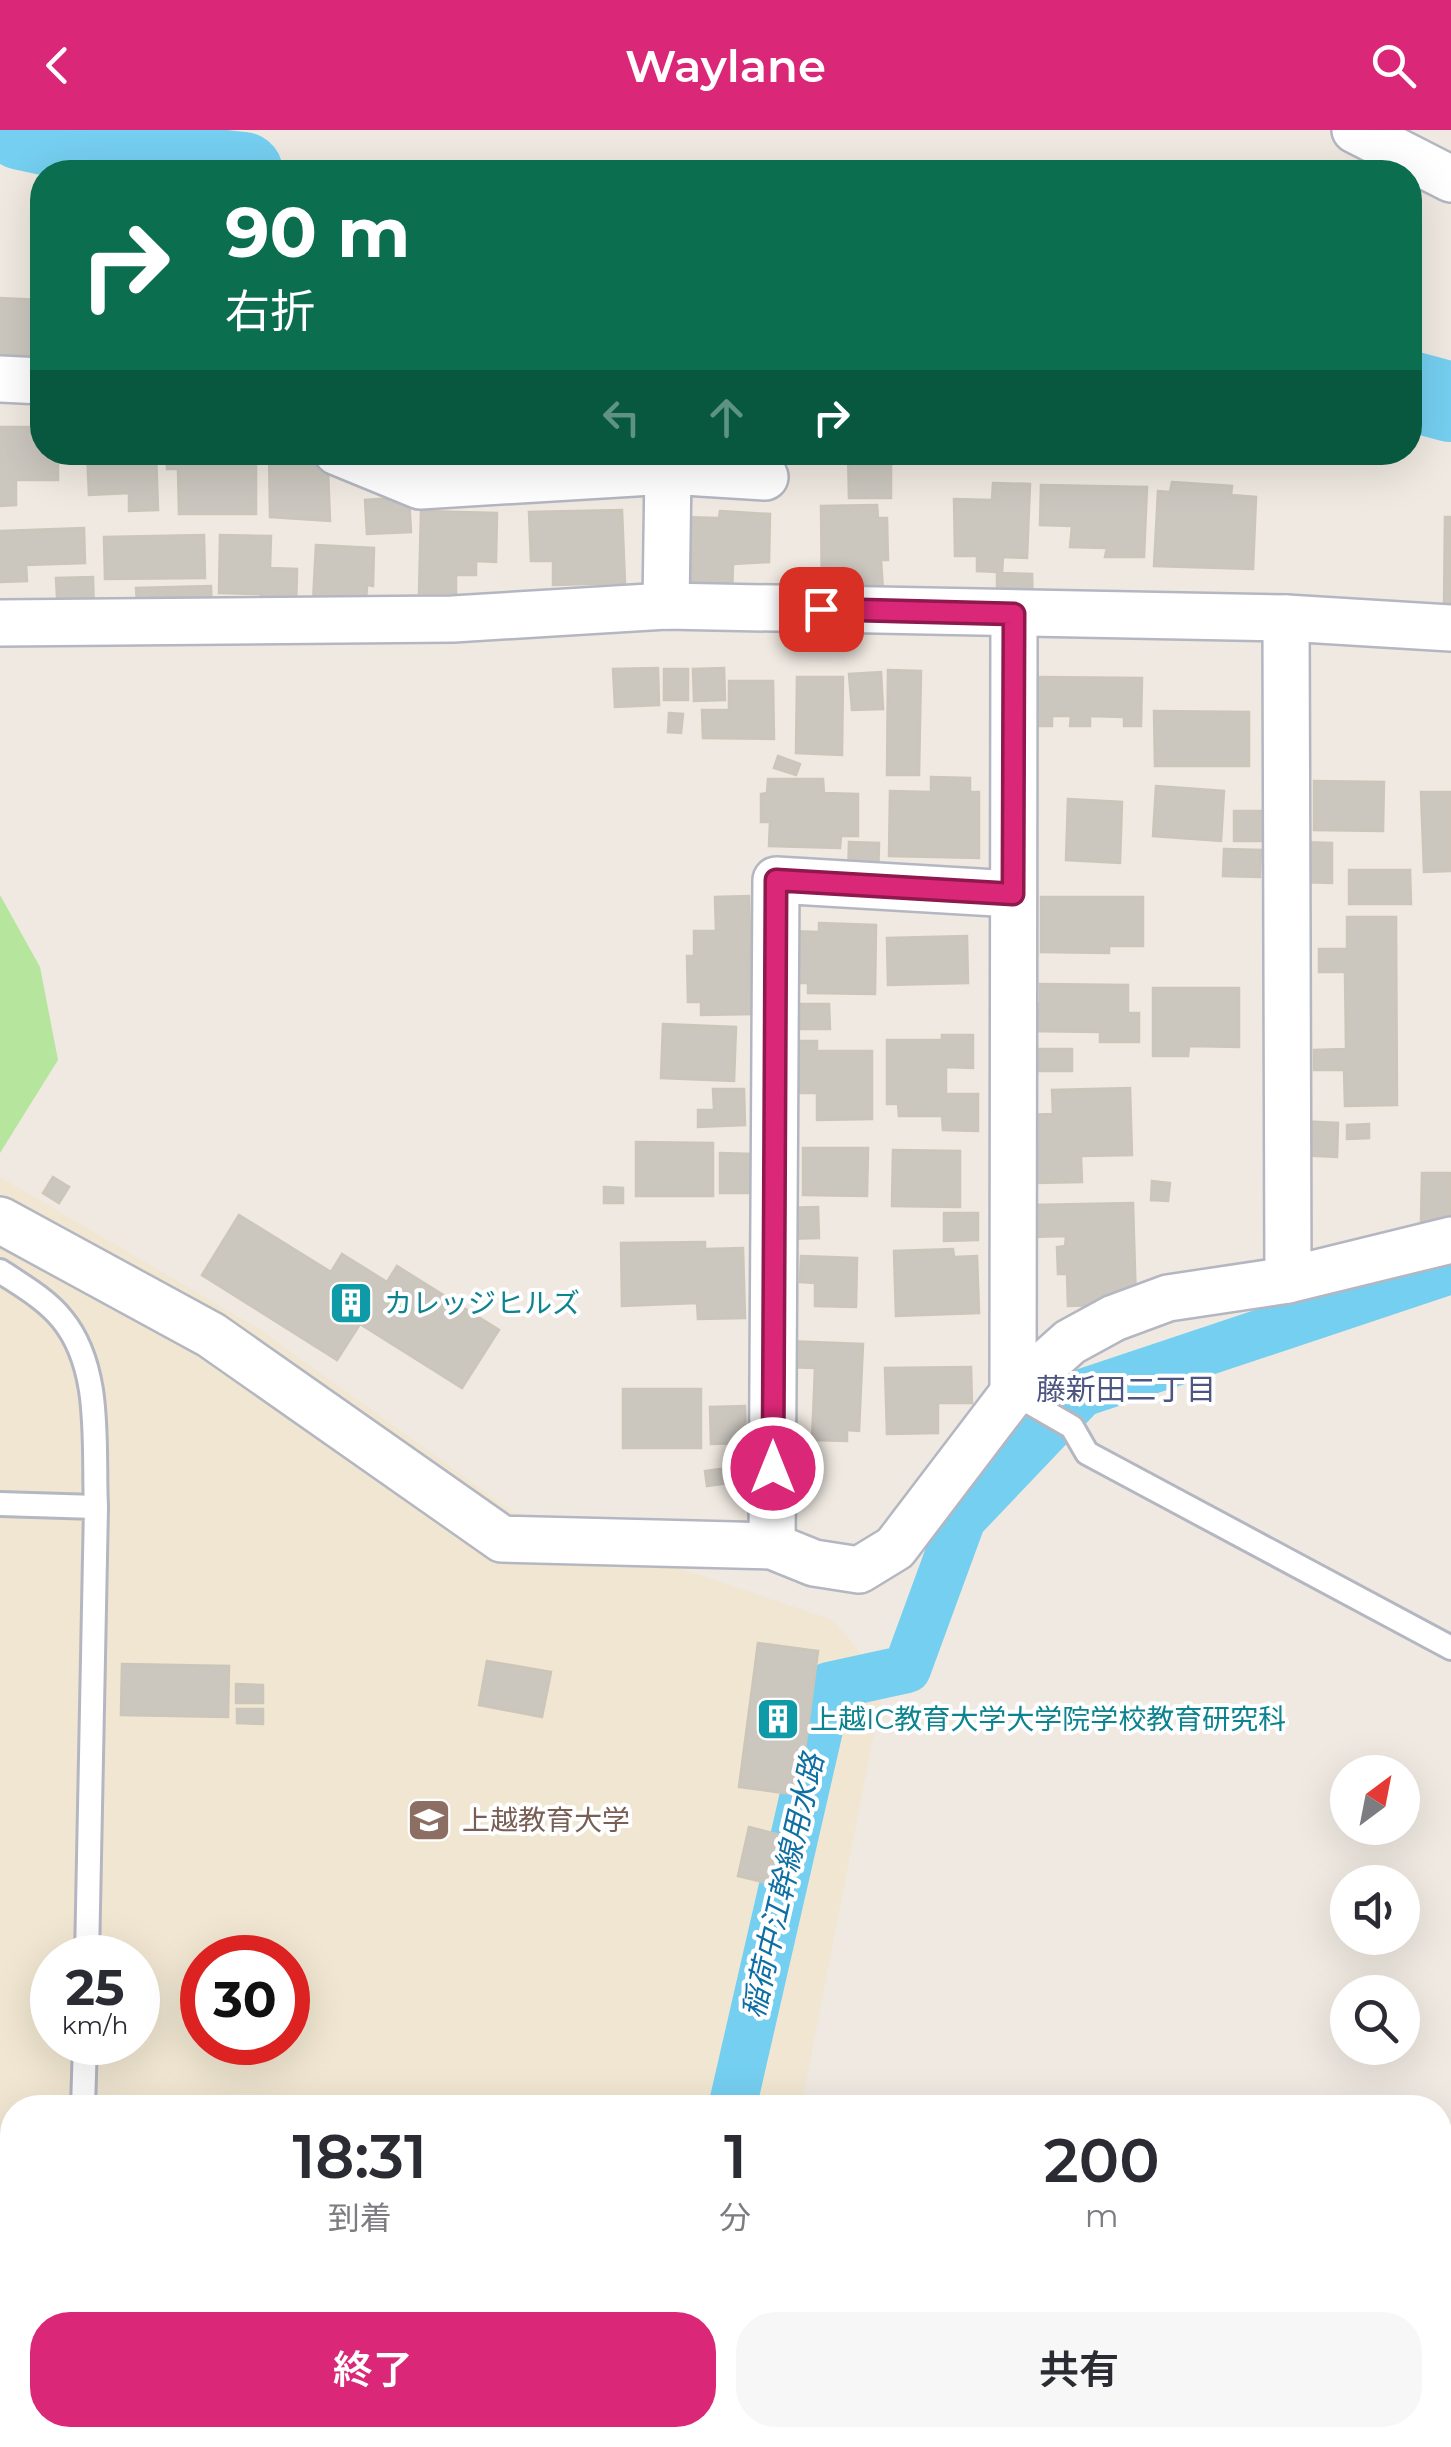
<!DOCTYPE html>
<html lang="ja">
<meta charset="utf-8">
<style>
:root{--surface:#fff;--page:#f7f7f7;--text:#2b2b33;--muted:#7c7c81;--accent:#db2777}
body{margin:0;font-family:Montserrat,"Noto Sans JP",sans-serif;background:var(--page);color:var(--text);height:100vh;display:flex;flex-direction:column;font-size:38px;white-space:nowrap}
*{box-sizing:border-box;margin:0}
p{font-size:32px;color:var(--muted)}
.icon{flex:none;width:55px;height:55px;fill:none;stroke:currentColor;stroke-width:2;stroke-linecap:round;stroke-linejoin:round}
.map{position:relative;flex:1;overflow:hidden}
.side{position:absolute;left:0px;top:1965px;width:1452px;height:352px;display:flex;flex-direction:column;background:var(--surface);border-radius:40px 40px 0 0;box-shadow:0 10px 40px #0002}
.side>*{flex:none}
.banner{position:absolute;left:30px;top:30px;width:1392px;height:305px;border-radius:40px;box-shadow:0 10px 40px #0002;background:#0b6e4f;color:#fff;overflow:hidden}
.needle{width:65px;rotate:32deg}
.tools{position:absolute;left:1330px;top:1625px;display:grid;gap:20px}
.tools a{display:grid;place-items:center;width:90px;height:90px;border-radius:50%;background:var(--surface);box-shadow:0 10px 40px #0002;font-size:50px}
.speed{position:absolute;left:30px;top:1805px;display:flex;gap:20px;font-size:50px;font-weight:700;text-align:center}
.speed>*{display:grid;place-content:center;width:130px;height:130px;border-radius:50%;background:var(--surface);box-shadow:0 10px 40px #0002;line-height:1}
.speed small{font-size:25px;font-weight:400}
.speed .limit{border:15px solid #d22;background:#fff;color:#111}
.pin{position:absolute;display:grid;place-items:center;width:85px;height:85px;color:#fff;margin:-42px;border-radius:20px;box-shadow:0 5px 15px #0006}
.me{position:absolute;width:110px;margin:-55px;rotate:0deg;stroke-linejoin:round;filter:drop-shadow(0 0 8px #0008)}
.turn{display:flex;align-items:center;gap:35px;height:210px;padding:0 30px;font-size:45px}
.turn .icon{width:130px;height:130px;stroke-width:2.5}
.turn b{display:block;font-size:70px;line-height:85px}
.lanes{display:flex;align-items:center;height:95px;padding:0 30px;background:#0003;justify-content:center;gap:50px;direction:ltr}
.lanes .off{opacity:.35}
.eta{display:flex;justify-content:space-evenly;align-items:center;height:170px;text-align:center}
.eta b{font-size:60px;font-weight:600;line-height:70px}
.button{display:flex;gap:20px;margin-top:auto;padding:20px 30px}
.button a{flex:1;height:115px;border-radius:40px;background:var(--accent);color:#fff;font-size:40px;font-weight:600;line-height:115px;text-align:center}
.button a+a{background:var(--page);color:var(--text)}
header{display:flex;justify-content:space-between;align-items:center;height:130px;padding:0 30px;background:var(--accent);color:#fff;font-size:45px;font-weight:600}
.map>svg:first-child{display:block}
.education{fill:#f0e6d1;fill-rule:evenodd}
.green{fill:#b6e59e}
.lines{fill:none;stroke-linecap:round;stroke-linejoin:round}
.canal{stroke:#75cff0;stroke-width:48}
.river{stroke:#75cff0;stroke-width:80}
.building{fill:#cbc7bf;stroke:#cbc5ba;stroke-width:2.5}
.lane-casing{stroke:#b4b7c1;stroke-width:28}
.street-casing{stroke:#b4b7c1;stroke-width:50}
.lane{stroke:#fff;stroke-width:22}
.street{stroke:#fff;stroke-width:45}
.route-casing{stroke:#8e194d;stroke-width:25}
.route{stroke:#db2777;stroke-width:18}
.labels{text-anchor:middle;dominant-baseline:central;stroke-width:8;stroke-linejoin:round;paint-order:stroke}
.culture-label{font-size:28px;fill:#0d838f;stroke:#fff;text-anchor:start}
.education-label{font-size:28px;fill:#785e54;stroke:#fff;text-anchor:start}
.neighbourhood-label{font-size:30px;fill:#4d5680;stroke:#fff}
.water-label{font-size:30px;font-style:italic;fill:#0d6fa3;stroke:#fff}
</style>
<header><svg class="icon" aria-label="back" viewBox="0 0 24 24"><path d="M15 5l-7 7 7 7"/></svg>Waylane<svg class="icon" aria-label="search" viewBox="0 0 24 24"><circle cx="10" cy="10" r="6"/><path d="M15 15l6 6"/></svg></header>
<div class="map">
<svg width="1451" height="2317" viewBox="0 0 1451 2317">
<rect width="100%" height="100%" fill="#efe9e1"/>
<path class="education" d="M 0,1047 L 259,1199 L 513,1382 L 833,1490 L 884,1552 L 801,1977 L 12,1978 L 12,2305 L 714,2305 L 708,2317 L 0,2317 ZM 52,1828 L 138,1828 L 138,1912 L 52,1912 ZM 202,1828 L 288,1828 L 288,1912 L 202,1912 Z"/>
<path class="green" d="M 0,765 L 40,837 L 58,930 L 0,1023 Z"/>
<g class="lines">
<g class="canal">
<path d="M 732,1978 L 829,1556 L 907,1539 L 962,1389 L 1082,1263 L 1451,1140"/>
<path d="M 659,2317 L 661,2305"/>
</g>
<g class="river">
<path d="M 21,0 L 189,36 L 243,42"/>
<path d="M 1410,261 L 1451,272"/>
</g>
</g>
<g class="building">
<path d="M 0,168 L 42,170 L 42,225 L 0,226 Z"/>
<path d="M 0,297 L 42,297 L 42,322 L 58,322 L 58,350 L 16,350 L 16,375 L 0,376 Z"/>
<path d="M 87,322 L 156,322 L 158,380 L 129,381 L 129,363 L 89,365 Z"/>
<path d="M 166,322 L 256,322 L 256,384 L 179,384 L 178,339 L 167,339 Z"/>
<path d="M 269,322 L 287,322 L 328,341 L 330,391 L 270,387 Z"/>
<path d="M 848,322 L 891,322 L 891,368 L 849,368 Z"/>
<path d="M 1172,352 L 1232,356 L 1231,365 L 1256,367 L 1253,439 L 1154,436 L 1158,361 L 1170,362 Z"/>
<path d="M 993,353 L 1030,354 L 1027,428 L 1003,427 L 1002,443 L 1032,444 L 1033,478 L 997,477 L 997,442 L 977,441 L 977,426 L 955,426 L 954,369 L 992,370 Z"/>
<path d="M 1041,355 L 1147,357 L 1144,427 L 1105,427 L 1107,418 L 1070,417 L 1072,396 L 1040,395 Z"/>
<path d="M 409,367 L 411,402 L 367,404 L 365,370 Z"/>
<path d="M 877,375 L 878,388 L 887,388 L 888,430 L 881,430 L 884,475 L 822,473 L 821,376 Z"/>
<path d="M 622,380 L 625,453 L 553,455 L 553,431 L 531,431 L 529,382 Z"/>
<path d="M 421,381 L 497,383 L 496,432 L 476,431 L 476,445 L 456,445 L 456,463 L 419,463 Z"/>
<path d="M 720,381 L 770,384 L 769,432 L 733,434 L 732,469 L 682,466 L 683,387 L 719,388 Z"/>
<path d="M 1445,387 L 1451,387 L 1451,479 L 1444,479 Z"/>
<path d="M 84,398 L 85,433 L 26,435 L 27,451 L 0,452 L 0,401 Z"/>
<path d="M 204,405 L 205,448 L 105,449 L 104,407 Z"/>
<path d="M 220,405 L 271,406 L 270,438 L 297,439 L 296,482 L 261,482 L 261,464 L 219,463 Z"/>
<path d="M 316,415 L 374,418 L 373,456 L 367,455 L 366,474 L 313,472 Z"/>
<path d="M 93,447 L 94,484 L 58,485 L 56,448 Z"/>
<path d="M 211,456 L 212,486 L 138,488 L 136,458 Z"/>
<path d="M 658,538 L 659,575 L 615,577 L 613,539 Z"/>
<path d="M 724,538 L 725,570 L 694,571 L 693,539 Z"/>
<rect x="664" y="539" width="24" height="31"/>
<path d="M 888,540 L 921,541 L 919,645 L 887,645 Z"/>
<path d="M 881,542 L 883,579 L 852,580 L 849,544 Z"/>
<path d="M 797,547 L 843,547 L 842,625 L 796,623 Z"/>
<path d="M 1038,547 L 1142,548 L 1141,596 L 1124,596 L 1124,587 L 1090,586 L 1090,596 L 1070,596 L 1071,586 L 1052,586 L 1052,596 L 1037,596 Z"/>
<path d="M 729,551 L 773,551 L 774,609 L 703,608 L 702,580 L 729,580 Z"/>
<path d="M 1154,581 L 1249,582 L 1249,636 L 1155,636 Z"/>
<path d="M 669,583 L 683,584 L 681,603 L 668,602 Z"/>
<path d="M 778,626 L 800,634 L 796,645 L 774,638 Z"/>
<path d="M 931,647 L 970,648 L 970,662 L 979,662 L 979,728 L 889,726 L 890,661 L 931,662 Z"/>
<path d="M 768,649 L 823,649 L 824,663 L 858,664 L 858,706 L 841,706 L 840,718 L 769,716 L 770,692 L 761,692 L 761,664 L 767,663 Z"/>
<path d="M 1314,651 L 1384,652 L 1383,701 L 1314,700 Z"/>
<path d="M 1156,656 L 1224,661 L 1221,711 L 1153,706 Z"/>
<path d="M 1421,662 L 1451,662 L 1451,741 L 1424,742 Z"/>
<path d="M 1068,669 L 1122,672 L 1120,733 L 1066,730 Z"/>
<path d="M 1234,681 L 1264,681 L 1265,711 L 1234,711 Z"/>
<path d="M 849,712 L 879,713 L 878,751 L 848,750 Z"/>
<path d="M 1298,712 L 1332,713 L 1332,753 L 1297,752 Z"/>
<path d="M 1224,719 L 1261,720 L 1260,747 L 1223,746 Z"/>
<path d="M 1349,740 L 1410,740 L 1411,774 L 1349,774 Z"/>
<path d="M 749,766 L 752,884 L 701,885 L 701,872 L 688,872 L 687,826 L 694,826 L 694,801 L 716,801 L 715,767 Z"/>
<path d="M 1041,767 L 1143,767 L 1143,816 L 1109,816 L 1109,823 L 1041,822 Z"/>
<path d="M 1347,787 L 1396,787 L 1397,975 L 1345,976 L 1344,940 L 1314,940 L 1314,920 L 1346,919 L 1345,842 L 1319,842 L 1319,819 L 1347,819 Z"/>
<path d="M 819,793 L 876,795 L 875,864 L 808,863 L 808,853 L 788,853 L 790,801 L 819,802 Z"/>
<path d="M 967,806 L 968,853 L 888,855 L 887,808 Z"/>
<path d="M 1040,854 L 1128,855 L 1128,883 L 1139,883 L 1139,912 L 1100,912 L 1100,902 L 1028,901 L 1028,874 L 1040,874 Z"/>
<path d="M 1153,858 L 1239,858 L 1239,917 L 1189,916 L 1188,926 L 1153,926 Z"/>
<path d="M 786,874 L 829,874 L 830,899 L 787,899 Z"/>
<path d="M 663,894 L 736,897 L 734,951 L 661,948 Z"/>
<path d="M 942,905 L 973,905 L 973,938 L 946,937 L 946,964 L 978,964 L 978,1001 L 943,1000 L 942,986 L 899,986 L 898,974 L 887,974 L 887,910 L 942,910 Z"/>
<path d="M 784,911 L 817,911 L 817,921 L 872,921 L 872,989 L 817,990 L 817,963 L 785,963 Z"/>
<path d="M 1027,919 L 1072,919 L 1072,941 L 1028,941 Z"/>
<path d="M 1130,958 L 1132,1025 L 1081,1026 L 1082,1052 L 1035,1053 L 1025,985 L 1053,984 L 1052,960 Z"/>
<path d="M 713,959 L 744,959 L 745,995 L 698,997 L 698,980 L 714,980 Z"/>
<path d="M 1298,991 L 1338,993 L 1337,1027 L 1297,1025 Z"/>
<path d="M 1369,994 L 1369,1008 L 1347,1009 L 1347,995 Z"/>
<path d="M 636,1012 L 713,1013 L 713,1066 L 636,1066 Z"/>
<path d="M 803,1018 L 868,1018 L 867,1066 L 803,1065 Z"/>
<path d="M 893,1020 L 960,1021 L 960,1077 L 892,1076 Z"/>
<path d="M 720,1023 L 752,1024 L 752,1063 L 720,1063 Z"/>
<path d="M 1422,1043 L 1451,1043 L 1451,1091 L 1421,1091 Z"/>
<path d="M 53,1047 L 69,1057 L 59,1073 L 43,1063 Z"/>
<path d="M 1152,1051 L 1170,1053 L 1168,1071 L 1151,1070 Z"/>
<path d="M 604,1057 L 623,1058 L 623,1073 L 604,1073 Z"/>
<path d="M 1133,1073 L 1136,1174 L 1068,1176 L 1067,1144 L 1058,1144 L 1057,1117 L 1065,1116 L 1066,1106 L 1031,1107 L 1031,1075 Z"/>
<path d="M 818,1077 L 819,1108 L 782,1109 L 780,1078 Z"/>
<path d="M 944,1083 L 978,1083 L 978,1110 L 944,1111 Z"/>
<path d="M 239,1085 L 331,1142 L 342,1124 L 387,1152 L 397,1136 L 499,1200 L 462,1258 L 360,1194 L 337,1230 L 202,1145 Z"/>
<path d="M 705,1112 L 705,1119 L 743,1118 L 745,1188 L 698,1189 L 697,1173 L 622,1176 L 621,1113 Z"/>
<path d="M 953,1119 L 954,1127 L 977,1126 L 979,1183 L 896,1186 L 894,1121 Z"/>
<path d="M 801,1126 L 857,1128 L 856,1177 L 815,1176 L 815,1153 L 800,1152 Z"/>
<path d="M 786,1211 L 863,1214 L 859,1301 L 847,1300 L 847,1311 L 812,1310 L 815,1238 L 785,1237 Z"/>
<path d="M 971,1237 L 972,1273 L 938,1273 L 938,1303 L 887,1304 L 885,1238 Z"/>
<rect x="623" y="1259" width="78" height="59"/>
<path d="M 745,1276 L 746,1313 L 711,1314 L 710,1277 Z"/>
<path d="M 728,1338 L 729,1353 L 707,1356 L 705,1341 Z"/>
<path d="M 758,1513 L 818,1521 L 799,1665 L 739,1657 Z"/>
<path d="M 487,1531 L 551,1542 L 542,1587 L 479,1575 Z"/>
<path d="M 122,1534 L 229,1536 L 228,1587 L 121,1585 Z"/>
<path d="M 236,1554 L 263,1555 L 263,1573 L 236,1573 Z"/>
<path d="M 237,1579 L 263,1579 L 263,1594 L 237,1593 Z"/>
<path d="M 749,1697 L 788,1707 L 776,1755 L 738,1746 Z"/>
<path d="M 1440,2180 L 1451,2186 L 1446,2200 L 1451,2203 L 1451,2214 L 1440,2234 Z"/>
<path d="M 1440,2277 L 1451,2283 L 1451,2306 L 1440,2300 Z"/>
<path d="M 829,2305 L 898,2305 L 894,2317 L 831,2317 L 826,2315 Z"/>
<path d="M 1081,2305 L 1136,2305 L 1130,2317 L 1122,2317 L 1108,2310 L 1104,2317 L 1079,2317 L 1084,2306 Z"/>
<path d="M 1145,2305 L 1167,2305 L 1162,2317 L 1139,2317 Z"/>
<path d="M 1174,2305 L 1220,2305 L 1215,2317 L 1169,2317 Z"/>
</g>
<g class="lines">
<g class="lane-casing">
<g id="lane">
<path d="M 0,1141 C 21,1155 46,1169 62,1189 C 103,1239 93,1316 96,1377"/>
<path d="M 1013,1263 L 1072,1297 L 1087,1323 L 1451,1518"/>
<path d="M 0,1374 L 96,1377 L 87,1828"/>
<path d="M 83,1978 L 85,1912"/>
<path d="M 0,2269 L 12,2245"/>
</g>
</g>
<g class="street-casing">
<g id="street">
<path d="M 1355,0 L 1451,49"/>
<path d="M 0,249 L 42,251"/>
<path d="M 337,322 L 420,356 L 668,341 L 765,347"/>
<path d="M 666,476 L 668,341"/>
<path d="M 1286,488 L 1288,1150"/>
<path d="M 0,493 L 453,489 L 666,476 L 1286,488 L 1451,498"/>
<path d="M 0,1090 L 211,1205 L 502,1409 L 772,1416 L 814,1433 L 859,1440 L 895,1418 L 1013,1263 L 1070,1212 L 1114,1188 L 1168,1168 L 1288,1150 L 1451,1110"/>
<path d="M 1013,1263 L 1014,484"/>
<path d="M 772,1416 L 776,750 L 1013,764"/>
</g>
</g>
<use href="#lane" class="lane"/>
<use href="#street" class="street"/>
</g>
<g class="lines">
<g class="route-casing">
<path id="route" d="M 773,1338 L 776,750 L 1013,764 L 1014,484 L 821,479"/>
</g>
<use href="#route" class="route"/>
</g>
<defs>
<g id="building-square" transform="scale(2.25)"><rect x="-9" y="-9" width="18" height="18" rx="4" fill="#0f9aa8" stroke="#fff"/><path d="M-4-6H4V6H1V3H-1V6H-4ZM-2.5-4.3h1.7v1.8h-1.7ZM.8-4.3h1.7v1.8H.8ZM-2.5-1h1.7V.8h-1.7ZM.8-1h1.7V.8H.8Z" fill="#fff"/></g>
<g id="university-square" transform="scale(2.25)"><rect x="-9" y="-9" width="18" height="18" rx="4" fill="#8d6e63" stroke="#fff"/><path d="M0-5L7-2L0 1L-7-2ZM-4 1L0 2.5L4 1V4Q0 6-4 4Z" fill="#fff"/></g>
</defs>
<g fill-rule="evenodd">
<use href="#building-square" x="351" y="1173"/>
<use href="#building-square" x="778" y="1589"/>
<use href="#university-square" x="429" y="1690"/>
</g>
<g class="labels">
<g class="culture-label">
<text x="384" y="1173">カレッジヒルズ</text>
<text x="810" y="1589">上越IC教育大学大学院学校教育研究科</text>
</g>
<g class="education-label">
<text x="462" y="1690">上越教育大学</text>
</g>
<g class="neighbourhood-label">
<text x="1126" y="1259">藤新田二丁目</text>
</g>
<g class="water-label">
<text transform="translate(783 1756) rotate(-77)">稲荷中江幹線用水路</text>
</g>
</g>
</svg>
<div class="tools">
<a><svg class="needle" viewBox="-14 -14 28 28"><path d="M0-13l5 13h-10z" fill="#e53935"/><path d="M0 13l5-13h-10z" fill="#7c7c81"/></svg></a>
<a><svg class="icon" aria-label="sound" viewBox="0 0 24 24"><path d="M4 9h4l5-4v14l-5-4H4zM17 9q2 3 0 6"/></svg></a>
<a><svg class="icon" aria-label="search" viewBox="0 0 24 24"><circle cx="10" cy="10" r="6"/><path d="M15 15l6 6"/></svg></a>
</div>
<div class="speed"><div>25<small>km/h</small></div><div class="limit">30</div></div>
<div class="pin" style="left:821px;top:479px;background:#d93025"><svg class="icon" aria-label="arrive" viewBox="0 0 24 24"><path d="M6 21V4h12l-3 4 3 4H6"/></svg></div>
<svg class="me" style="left:773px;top:1338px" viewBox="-20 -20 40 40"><circle r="17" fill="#db2777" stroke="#fff" stroke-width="3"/><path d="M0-11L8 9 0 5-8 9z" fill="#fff"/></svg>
<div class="banner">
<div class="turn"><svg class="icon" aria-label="right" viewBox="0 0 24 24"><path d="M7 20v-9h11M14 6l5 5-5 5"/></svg><div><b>90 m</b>右折</div></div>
<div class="lanes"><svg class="icon off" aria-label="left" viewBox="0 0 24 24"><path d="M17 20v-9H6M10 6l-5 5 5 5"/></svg><svg class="icon off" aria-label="ahead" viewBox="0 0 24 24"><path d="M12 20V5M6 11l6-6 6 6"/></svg><svg class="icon" aria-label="right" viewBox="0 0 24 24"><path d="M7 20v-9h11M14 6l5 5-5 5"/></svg></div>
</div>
<section class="side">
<div class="eta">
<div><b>18:31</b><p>到着</p></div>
<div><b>1</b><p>分</p></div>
<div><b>200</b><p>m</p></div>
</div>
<div class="button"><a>終了</a><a>共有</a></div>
</section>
</div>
